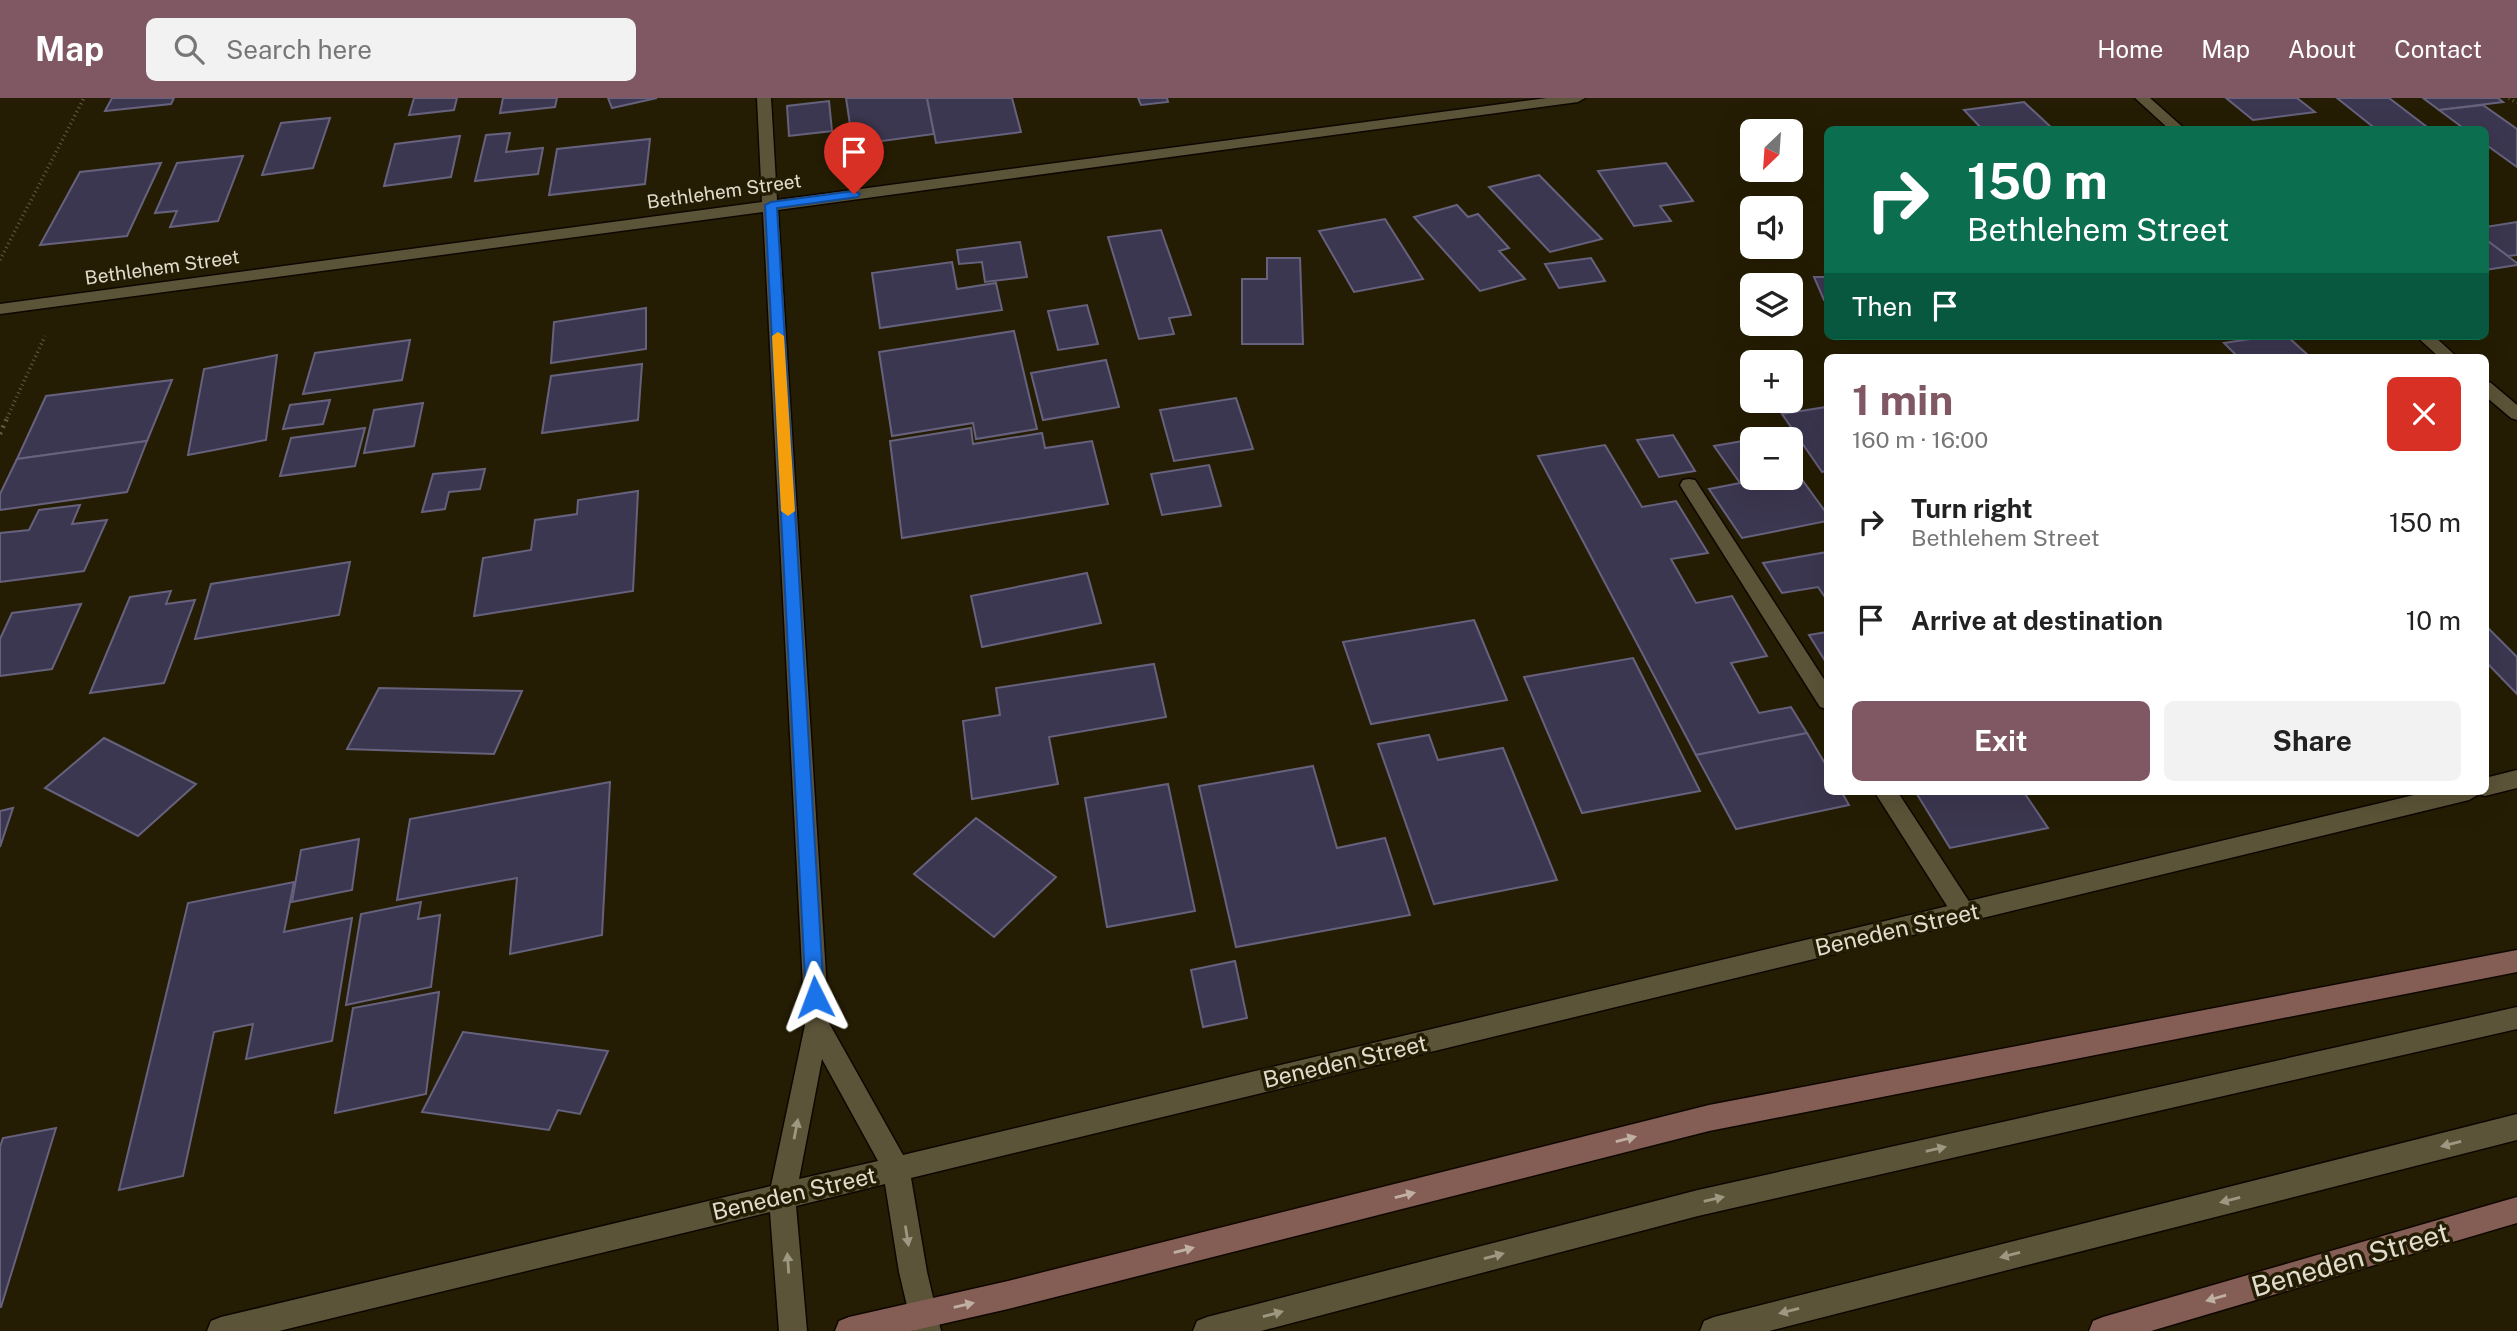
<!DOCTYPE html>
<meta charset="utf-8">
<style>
:root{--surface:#fff;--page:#f2f2f2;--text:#222;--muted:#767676;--accent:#7f5864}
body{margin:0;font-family:"Public Sans",sans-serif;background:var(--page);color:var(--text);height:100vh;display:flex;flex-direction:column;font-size:26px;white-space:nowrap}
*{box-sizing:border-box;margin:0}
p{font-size:23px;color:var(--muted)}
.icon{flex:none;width:38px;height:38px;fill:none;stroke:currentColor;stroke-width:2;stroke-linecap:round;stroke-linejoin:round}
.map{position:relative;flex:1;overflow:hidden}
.drawer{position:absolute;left:1824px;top:256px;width:665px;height:441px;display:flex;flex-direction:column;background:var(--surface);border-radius:10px;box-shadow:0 7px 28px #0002}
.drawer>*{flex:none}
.top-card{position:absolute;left:1824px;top:28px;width:665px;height:214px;border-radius:10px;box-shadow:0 7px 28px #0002;background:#0b6e4f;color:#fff;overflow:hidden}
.needle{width:46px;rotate:205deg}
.fabs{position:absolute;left:1740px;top:21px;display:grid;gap:14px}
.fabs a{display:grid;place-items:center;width:63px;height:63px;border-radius:10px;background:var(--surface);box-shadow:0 7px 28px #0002;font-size:35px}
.pin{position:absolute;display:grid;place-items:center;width:60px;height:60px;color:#fff;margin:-72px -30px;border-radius:50% 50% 50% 0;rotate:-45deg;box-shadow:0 0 7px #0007}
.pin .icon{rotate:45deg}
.me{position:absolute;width:77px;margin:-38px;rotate:357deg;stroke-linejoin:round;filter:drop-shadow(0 0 5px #0008)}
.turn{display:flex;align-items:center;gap:24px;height:147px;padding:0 28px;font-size:32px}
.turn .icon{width:91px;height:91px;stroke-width:2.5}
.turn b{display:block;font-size:49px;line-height:60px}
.then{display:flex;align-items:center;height:66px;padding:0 28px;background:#0003;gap:14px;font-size:26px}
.round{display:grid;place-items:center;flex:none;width:74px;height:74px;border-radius:10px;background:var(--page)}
.overview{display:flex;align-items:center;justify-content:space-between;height:119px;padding:0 28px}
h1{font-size:42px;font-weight:700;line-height:52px;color:var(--accent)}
.button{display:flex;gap:14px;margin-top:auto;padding:14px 28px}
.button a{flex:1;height:80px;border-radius:10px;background:var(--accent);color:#fff;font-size:28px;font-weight:700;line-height:80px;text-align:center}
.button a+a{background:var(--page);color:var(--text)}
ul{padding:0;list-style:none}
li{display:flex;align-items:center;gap:21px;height:98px;padding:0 28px}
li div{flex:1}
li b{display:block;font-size:26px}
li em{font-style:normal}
header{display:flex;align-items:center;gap:42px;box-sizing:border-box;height:98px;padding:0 35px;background:var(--accent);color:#fff}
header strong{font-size:33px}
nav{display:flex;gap:38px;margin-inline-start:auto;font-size:24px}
.search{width:490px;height:63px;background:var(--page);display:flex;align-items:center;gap:18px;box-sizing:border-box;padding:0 24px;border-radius:10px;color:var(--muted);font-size:26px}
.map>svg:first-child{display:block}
.building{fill:#3c3750;stroke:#66617d;stroke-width:2}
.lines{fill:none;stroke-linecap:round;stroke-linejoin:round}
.lane-casing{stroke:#0e0700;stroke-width:3}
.street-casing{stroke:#0e0700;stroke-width:3}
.secondary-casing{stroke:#0e0700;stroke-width:3}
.path-far1{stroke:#635c46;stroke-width:3.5;stroke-dasharray:1 3.5;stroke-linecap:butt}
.path{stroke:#635c46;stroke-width:4.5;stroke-dasharray:2 5;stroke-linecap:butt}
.lane{fill:#5c5438;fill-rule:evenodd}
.street{fill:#5c5438;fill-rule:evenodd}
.secondary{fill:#845e54;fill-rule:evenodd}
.oneway{fill:#9e9882}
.oneway2{fill:#c0b0a3}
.route{fill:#1a73e8;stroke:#114b97;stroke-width:2}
.slow{fill:#f59e0b}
.labels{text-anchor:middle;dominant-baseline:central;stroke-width:7;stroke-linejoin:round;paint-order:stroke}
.far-street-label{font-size:19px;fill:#e1dccd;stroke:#251d03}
.street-label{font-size:23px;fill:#e1dccd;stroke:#251d03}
.near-street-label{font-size:28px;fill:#e1dccd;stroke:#251d03}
</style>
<header>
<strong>Map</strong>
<div class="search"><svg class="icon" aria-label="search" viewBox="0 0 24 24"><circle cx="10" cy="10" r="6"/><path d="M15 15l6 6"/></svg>Search here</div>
<nav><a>Home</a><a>Map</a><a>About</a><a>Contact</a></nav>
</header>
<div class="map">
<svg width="2517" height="1233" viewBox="0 0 2517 1233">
<rect width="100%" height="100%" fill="#251d03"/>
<g class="building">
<path d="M 112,0 L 174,0 L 171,6 L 105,13 Z"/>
<path d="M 414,0 L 457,0 L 454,12 L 409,17 Z"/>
<path d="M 503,0 L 557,0 L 555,9 L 500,15 Z"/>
<path d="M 608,0 L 657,0 L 612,10 Z"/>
<path d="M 846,0 L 927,0 L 934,36 L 853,47 Z"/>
<path d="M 927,0 L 1012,0 L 1021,34 L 936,45 Z"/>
<path d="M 1138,0 L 1167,0 L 1168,4 L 1141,7 Z"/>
<path d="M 2226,0 L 2297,0 L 2315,14 L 2253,22 Z"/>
<path d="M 2337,0 L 2389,0 L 2431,32 L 2377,32 Z"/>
<path d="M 2423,0 L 2498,0 L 2503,4 L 2439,12 Z"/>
<path d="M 829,3 L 832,33 L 789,38 L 787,8 Z"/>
<path d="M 2024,4 L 2054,32 L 1983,32 L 1964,12 Z"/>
<path d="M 2483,7 L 2517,31 L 2517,69 L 2485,46 L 2485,32 L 2466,32 L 2439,12 Z"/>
<path d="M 330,20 L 313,70 L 262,77 L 281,25 Z"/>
<path d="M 510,35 L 506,54 L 543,50 L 538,76 L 475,83 L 486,37 Z"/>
<path d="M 460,38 L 451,79 L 384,88 L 395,46 Z"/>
<path d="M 650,41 L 645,86 L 549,97 L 557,51 Z"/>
<path d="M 243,58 L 218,123 L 170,129 L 177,113 L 155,115 L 177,65 Z"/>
<path d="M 161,65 L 127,138 L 40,147 L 80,74 Z"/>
<path d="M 1666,65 L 1693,103 L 1660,108 L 1671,123 L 1634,128 L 1598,73 Z"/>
<path d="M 1539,77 L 1602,141 L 1550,154 L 1489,89 Z"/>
<path d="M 1457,107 L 1468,119 L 1478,116 L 1509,150 L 1499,153 L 1525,181 L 1480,193 L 1414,119 Z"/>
<path d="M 1385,121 L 1423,181 L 1354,194 L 1319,133 Z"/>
<path d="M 2517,124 L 2517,157 L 2508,158 L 2485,141 L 2485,129 Z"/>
<path d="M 1161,132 L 1191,217 L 1169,220 L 1174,236 L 1139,241 L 1108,139 Z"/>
<path d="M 2485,141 L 2517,165 L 2517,167 L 2485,172 Z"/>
<path d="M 1020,144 L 1027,179 L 985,184 L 982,164 L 959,166 L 957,152 Z"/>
<path d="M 1267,160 L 1300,160 L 1303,246 L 1242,246 L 1242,181 L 1267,181 Z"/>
<path d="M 1591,160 L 1605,183 L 1559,190 L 1545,166 Z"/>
<path d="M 952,164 L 957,191 L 996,185 L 1002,212 L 880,230 L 872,175 Z"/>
<path d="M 1814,179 L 1827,179 L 1827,202 L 1824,202 Z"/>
<path d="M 1087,207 L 1098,246 L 1058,252 L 1048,213 Z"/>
<path d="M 646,210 L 646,251 L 551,265 L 554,224 Z"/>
<path d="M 1014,233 L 1037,331 L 976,341 L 973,325 L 892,338 L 879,254 Z"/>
<path d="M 2270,238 L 2287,238 L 2310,259 L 2238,259 L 2224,245 Z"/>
<path d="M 410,242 L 402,282 L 303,296 L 315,255 Z"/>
<path d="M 277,257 L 266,342 L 188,357 L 204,271 Z"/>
<path d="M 1106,262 L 1119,309 L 1043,322 L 1031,275 Z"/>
<path d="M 642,266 L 638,322 L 542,335 L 551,278 Z"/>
<path d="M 172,282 L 147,343 L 17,361 L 46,298 Z"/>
<path d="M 1236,300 L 1253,351 L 1174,363 L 1160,312 Z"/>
<path d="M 330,302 L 323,326 L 283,331 L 290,307 Z"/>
<path d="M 423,305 L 414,348 L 364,355 L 374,312 Z"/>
<path d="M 1826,309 L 1827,373 L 1822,374 L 1782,316 Z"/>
<path d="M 365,330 L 355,368 L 280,378 L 291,340 Z"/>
<path d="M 971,330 L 973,346 L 1042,335 L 1045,350 L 1092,343 L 1108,406 L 902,440 L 890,343 Z"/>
<path d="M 1673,337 L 1695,373 L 1659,379 L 1637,342 Z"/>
<path d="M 1771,338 L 1773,341 L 1752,341 L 1752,380 L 1790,380 L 1790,365 L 1827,416 L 1827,423 L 1742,440 L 1709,391 L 1740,385 L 1714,348 Z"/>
<path d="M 147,343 L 127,394 L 0,412 L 0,396 L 17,361 Z"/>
<path d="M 1605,347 L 1642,409 L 1676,403 L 1708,455 L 1671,461 L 1696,505 L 1732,498 L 1767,558 L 1731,565 L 1759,615 L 1791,609 L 1807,635 L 1696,657 L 1538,358 Z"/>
<path d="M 1209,367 L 1221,408 L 1162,417 L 1151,376 Z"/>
<path d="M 485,371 L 480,391 L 449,394 L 445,411 L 422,414 L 433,376 Z"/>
<path d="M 638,393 L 633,493 L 474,518 L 483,460 L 531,452 L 535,422 L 577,416 L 578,402 Z"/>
<path d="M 80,407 L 72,426 L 107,422 L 84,473 L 0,484 L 0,435 L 29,432 L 39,412 Z"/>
<path d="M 1827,454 L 1827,502 L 1818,489 L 1782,495 L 1763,465 Z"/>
<path d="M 350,464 L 339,517 L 195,541 L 211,486 Z"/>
<path d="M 1087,475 L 1101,525 L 982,549 L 971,498 Z"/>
<path d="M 171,493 L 166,506 L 195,502 L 164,585 L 90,595 L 130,499 Z"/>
<path d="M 81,506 L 52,571 L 0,578 L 0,541 L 12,515 Z"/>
<path d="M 1474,522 L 1507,602 L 1371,626 L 1343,544 Z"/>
<path d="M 2485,527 L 2517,559 L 2517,596 L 2485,563 Z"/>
<path d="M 1827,534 L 1827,566 L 1809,537 Z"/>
<path d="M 1633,560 L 1700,693 L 1582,715 L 1524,579 Z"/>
<path d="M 1154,566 L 1166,619 L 1049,639 L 1058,686 L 972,701 L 963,623 L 1000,617 L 996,590 Z"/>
<path d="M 379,590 L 522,593 L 494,656 L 347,651 Z"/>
<path d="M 1807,635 L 1827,669 L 1827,693 L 1841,693 L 1849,707 L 1736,731 L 1696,657 Z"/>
<path d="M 1429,637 L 1438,662 L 1503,650 L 1557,782 L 1434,806 L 1378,646 Z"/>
<path d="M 104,640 L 196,686 L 138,738 L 45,690 Z"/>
<path d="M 1313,668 L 1337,750 L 1385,740 L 1410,817 L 1236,849 L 1199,688 Z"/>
<path d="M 610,684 L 602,837 L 510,856 L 517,780 L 397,802 L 410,721 Z"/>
<path d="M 1168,686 L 1195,813 L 1107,829 L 1085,700 Z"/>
<path d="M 1915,693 L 2023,693 L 2048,730 L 1950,750 Z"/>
<path d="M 13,710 L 0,749 L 0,713 Z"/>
<path d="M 976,720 L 1056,779 L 994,839 L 914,776 Z"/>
<path d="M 359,741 L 352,792 L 292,804 L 301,752 Z"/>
<path d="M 294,784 L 284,834 L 352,820 L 332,943 L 246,961 L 253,926 L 214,934 L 183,1078 L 119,1092 L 188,805 Z"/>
<path d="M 421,804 L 418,821 L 440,817 L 431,889 L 346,907 L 361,816 Z"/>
<path d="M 1235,863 L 1247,920 L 1203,929 L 1191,872 Z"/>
<path d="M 439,894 L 426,996 L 335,1015 L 353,910 Z"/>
<path d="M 463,934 L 608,953 L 580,1016 L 558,1012 L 549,1032 L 422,1014 Z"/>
<path d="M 56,1030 L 1,1209 L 0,1209 L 0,1049 L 3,1040 Z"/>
</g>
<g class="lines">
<g class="lane-casing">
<g id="lane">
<path d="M 1689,381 L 1695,382 L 1827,586 L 1827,611 L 1820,609 L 1683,392 L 1680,387 L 1683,382 Z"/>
<path d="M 1874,693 L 1897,693 L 1972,808 L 1976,815 L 1972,822 L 1964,825 L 1956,822 Z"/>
<path d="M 2517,909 L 2517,931 L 1698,1118 L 1261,1233 L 1193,1233 L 1197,1223 L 1207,1219 L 1698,1092 Z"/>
<path d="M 2517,1016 L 2517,1042 L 1769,1233 L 1700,1233 L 1704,1223 L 1714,1219 Z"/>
</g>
</g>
<g class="street-casing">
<g id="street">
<path d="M 757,0 L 771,0 L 777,102 L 1547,0 L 1585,0 L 1578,4 L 778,112 L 829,925 L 903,1057 L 2431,693 L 2485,693 L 2485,680 L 2517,672 L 2517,690 L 2485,698 L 2479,696 L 2469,702 L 911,1080 L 927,1174 L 941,1233 L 913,1233 L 899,1174 L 885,1086 L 796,1108 L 807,1233 L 779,1233 L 770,1114 L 279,1233 L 207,1233 L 211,1223 L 221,1219 L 771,1088 L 805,927 L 763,114 L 0,216 L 0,206 L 762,104 ZM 822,961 L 878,1063 L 799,1081 Z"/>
<path d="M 2135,0 L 2150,0 L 2186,32 L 2170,32 Z"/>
<path d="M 2416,238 L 2434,238 L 2457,259 L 2439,259 Z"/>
<path d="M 2485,283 L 2491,285 L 2517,307 L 2517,322 L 2511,320 L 2485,298 Z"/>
</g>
</g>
<g class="secondary-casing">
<g id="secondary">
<path d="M 2517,852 L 2517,874 L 1709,1033 L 1008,1211 L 911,1233 L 835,1233 L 839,1223 L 849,1219 L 1008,1183 L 1709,1007 Z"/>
<path d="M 2517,1099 L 2517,1125 L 2151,1233 L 2089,1233 L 2093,1223 L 2103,1219 Z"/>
</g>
</g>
<g class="path-far1">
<path d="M 2509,0 L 2517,5"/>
<path d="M 0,162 L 84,0"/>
<path d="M 7,320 L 45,238"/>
</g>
<path class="path" d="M 0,336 L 8,318"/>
<use href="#lane" class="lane"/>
<use href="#street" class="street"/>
<use href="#secondary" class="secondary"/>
</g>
<defs><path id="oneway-solid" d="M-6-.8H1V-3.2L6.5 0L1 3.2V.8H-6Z" transform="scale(1.75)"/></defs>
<g class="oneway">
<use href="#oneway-solid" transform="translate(796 1031) rotate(-79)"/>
<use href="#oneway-solid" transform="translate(2451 1046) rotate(166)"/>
<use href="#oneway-solid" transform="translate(1936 1051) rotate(-13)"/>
<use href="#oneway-solid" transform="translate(1714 1101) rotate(-13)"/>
<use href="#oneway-solid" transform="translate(2230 1102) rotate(166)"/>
<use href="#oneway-solid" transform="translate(907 1138) rotate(81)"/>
<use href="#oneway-solid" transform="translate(2010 1157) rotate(166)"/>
<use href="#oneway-solid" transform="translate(1494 1158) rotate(-15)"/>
<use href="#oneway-solid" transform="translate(788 1165) rotate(-94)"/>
<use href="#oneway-solid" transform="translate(1789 1213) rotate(166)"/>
<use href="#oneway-solid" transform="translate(1273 1216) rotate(-15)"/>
</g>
<g class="oneway2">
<use href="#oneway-solid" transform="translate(1626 1041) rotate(-14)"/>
<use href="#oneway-solid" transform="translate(1405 1097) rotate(-14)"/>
<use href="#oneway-solid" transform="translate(1184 1152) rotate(-14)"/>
<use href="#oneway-solid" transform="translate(2216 1200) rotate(164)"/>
<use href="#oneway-solid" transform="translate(964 1207) rotate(-13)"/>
</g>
<path class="route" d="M 854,93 L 860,96 L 858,99 L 777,110 L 824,899 L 822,905 L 815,908 L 809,905 L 806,899 L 765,107 L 771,104 Z"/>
<path class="slow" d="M 778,234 L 784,238 L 795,413 L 788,418 L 781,413 L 772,238 Z"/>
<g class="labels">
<g class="far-street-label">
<text transform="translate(724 93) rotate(-8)">Bethlehem Street</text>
<text transform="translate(162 169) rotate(-8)">Bethlehem Street</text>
</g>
<g class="street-label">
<text transform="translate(1897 831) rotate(-13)">Beneden Street</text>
<text transform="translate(1345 963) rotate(-13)">Beneden Street</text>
<text transform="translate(794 1095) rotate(-13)">Beneden Street</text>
</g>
<g class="near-street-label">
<text transform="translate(2350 1161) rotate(-16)">Beneden Street</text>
</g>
</g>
</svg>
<div class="fabs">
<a><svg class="needle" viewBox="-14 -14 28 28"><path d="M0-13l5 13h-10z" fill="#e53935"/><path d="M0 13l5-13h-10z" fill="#767676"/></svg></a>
<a><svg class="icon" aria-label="sound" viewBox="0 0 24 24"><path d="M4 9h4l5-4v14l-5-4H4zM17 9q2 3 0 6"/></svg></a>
<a><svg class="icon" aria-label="layers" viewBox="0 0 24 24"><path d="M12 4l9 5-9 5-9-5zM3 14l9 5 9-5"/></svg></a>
<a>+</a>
<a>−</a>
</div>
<div class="pin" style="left:854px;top:96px;background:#d93025"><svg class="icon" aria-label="arrive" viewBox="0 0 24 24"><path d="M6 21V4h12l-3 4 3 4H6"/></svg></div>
<svg class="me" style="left:815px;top:899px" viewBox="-20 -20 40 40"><path d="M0-17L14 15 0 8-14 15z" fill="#1a73e8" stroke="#fff" stroke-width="4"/></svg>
<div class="top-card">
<div class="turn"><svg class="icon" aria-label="right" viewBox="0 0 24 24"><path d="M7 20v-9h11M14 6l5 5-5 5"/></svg><div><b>150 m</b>Bethlehem Street</div></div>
<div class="then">Then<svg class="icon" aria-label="arrive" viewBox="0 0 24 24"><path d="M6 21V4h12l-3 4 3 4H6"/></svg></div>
</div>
<section class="drawer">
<div class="overview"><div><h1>1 min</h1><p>160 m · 16:00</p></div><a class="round" style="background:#d93025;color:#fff"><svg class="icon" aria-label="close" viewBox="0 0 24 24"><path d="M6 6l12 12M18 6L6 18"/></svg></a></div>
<ul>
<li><svg class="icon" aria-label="right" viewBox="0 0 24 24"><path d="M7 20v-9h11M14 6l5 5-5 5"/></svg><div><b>Turn right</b><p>Bethlehem Street</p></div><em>150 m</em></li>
<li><svg class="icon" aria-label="arrive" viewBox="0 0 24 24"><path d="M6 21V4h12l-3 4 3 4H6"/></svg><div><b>Arrive at destination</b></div><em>10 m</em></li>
</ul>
<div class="button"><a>Exit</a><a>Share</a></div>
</section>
</div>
